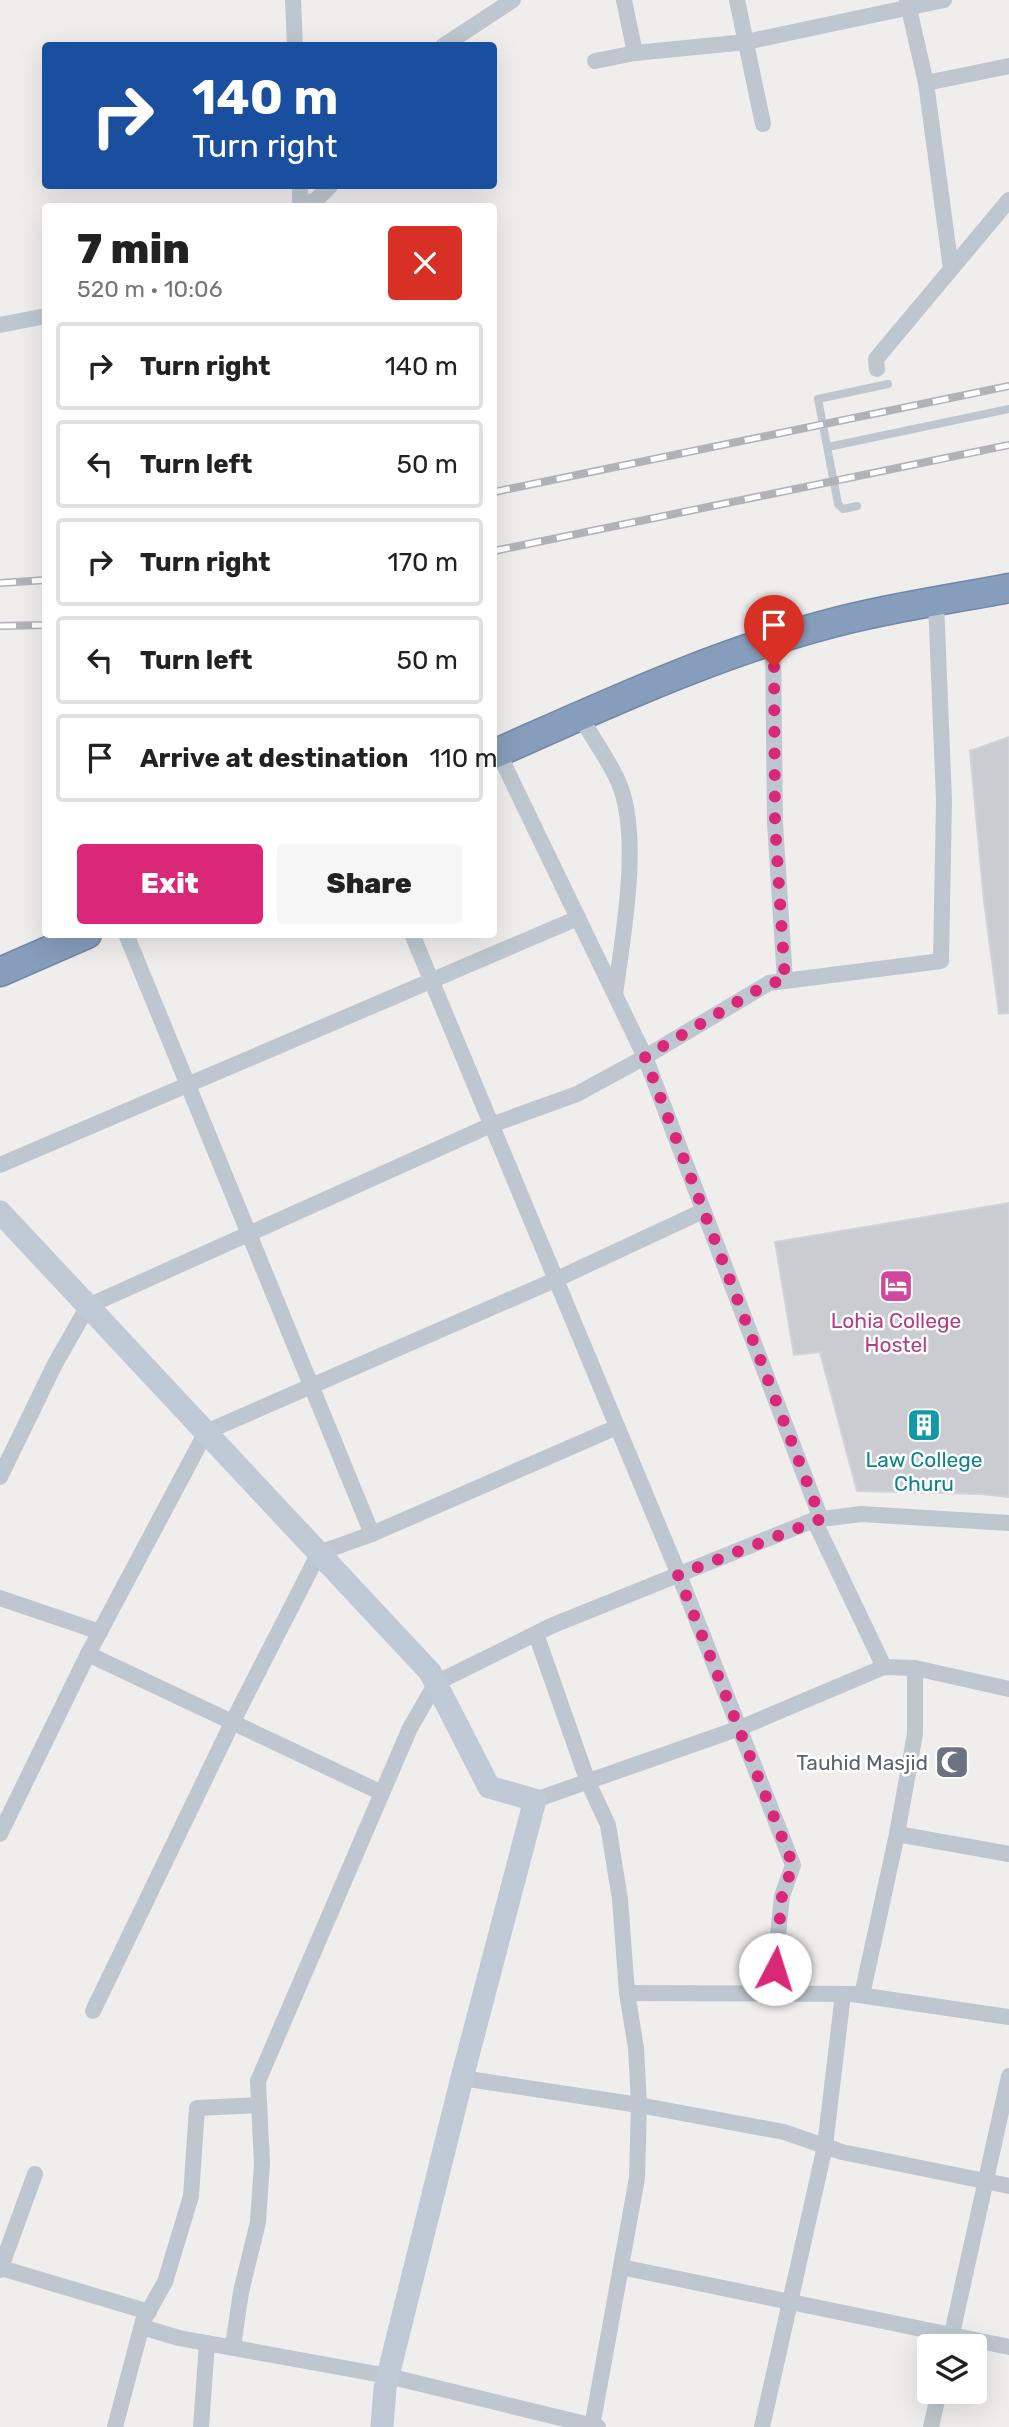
<!DOCTYPE html>
<meta charset="utf-8">
<style>
:root{--surface:#fff;--page:#f6f6f6;--text:#222;--muted:#767676;--line:#e0e0e0;--accent:#db2777}
body{margin:0;font-family:Rubik,sans-serif;background:var(--page);color:var(--text);height:100vh;display:flex;flex-direction:column;font-size:26px;white-space:nowrap}
*{box-sizing:border-box;margin:0}
p{font-size:23px;color:var(--muted)}
.icon{flex:none;width:38px;height:38px;fill:none;stroke:currentColor;stroke-width:2;stroke-linecap:round;stroke-linejoin:round}
.map{position:relative;flex:1;overflow:hidden}
.panel{position:absolute;left:42px;top:203px;width:455px;height:735px;display:flex;flex-direction:column;background:var(--surface);border-radius:7px;box-shadow:0 7px 28px #0002}
.panel>*{flex:none}
.hud{position:absolute;left:42px;top:42px;width:455px;height:147px;border-radius:7px;box-shadow:0 7px 28px #0002;background:#1a4fa0;color:#fff;overflow:hidden}
.fabs{position:absolute;left:917px;top:2334px;display:grid;gap:14px}
.fabs a{display:grid;place-items:center;width:70px;height:70px;border-radius:7px;background:var(--surface);box-shadow:0 7px 28px #0002;font-size:35px}
.pin{position:absolute;display:grid;place-items:center;width:60px;height:60px;color:#fff;margin:-72px -30px;border-radius:50% 50% 50% 0;rotate:-45deg;box-shadow:0 0 7px #0007}
.pin .icon{rotate:45deg}
.me{position:absolute;width:77px;margin:-38px;rotate:5deg;stroke-linejoin:round;filter:drop-shadow(0 0 5px #0008)}
.turn{display:flex;align-items:center;gap:24px;height:147px;padding:0 35px;font-size:32px}
.turn .icon{width:91px;height:91px;stroke-width:2.5}
.turn b{display:block;font-size:49px;line-height:60px}
.round{display:grid;place-items:center;flex:none;width:74px;height:74px;border-radius:7px;background:var(--page)}
.headline{display:flex;align-items:center;justify-content:space-between;height:119px;padding:0 35px}
h1{font-size:42px;font-weight:800;line-height:52px}
.primary-button{display:flex;gap:14px;margin-top:auto;padding:14px 35px}
.primary-button a{flex:1;height:80px;border-radius:7px;background:var(--accent);color:#fff;font-size:28px;font-weight:800;line-height:80px;text-align:center}
.primary-button a+a{background:var(--page);color:var(--text)}
ul{padding:0;list-style:none}
li{display:flex;align-items:center;gap:21px;height:88px;margin:0 14px 10px;padding:0 21px;border:4px solid var(--line);border-radius:7px}
li div{flex:1}
li b{display:block;font-size:26px}
li em{font-style:normal}
.map>svg:first-child{display:block}
.building{fill:#caccd2;stroke:#d1d3d9;stroke-width:2}
.lines{fill:none;stroke-linecap:round;stroke-linejoin:round}
.highway-casing{stroke:#7288a6;stroke-width:31}
.lane{stroke:#bec7cf;stroke-width:8}
.street{stroke:#bec7cf;stroke-width:16}
.secondary{stroke:#c0c9d6;stroke-width:23}
.highway{stroke:#869dbb;stroke-width:28}
.rail-casing{stroke:#b0b2b7;stroke-width:8}
.rail{stroke:#fff;stroke-width:5;stroke-dasharray:16;stroke-linecap:butt}
.route{stroke:#db2777;stroke-width:12;stroke-dasharray:0 21.6}
.labels{text-anchor:middle;dominant-baseline:central;stroke-width:5;stroke-linejoin:round;paint-order:stroke}
.hotel-label{font-size:21px;fill:#b23c85;stroke:#fff}
.culture-label{font-size:21px;fill:#0d838f;stroke:#fff}
.worship-label{font-size:21px;fill:#5b616d;stroke:#fff;text-anchor:end}
</style>
<div class="map">
<svg width="1009" height="2427" viewBox="0 0 1009 2427">
<rect width="100%" height="100%" fill="#f0eded"/>
<g class="building">
<path d="M 1009,737 L 1009,1013 L 999,1014 L 984,901 L 970,751 Z"/>
<path d="M 1009,1203 L 1009,1497 L 982,1494 L 857,1491 L 820,1352 L 794,1355 L 775,1242 Z"/>
</g>
<g class="lines">
<g class="highway-casing">
<g id="highway">
<path d="M 494,754 C 605,705 718,652 836,622 C 893,607 952,599 1009,588"/>
<path d="M 0,972 L 87,934"/>
</g>
</g>
<g class="lane">
<path d="M 828,447 L 1009,409"/>
<path d="M 857,506 L 843,509 L 838,504 L 818,399 L 888,384"/>
</g>
<g class="street">
<path d="M 293,0 L 295,46"/>
<path d="M 624,0 L 635,53"/>
<path d="M 737,0 L 763,124"/>
<path d="M 907,0 L 926,83 L 951,269"/>
<path d="M 443,46 L 513,0"/>
<path d="M 595,61 L 635,53 L 746,42 L 944,0"/>
<path d="M 926,83 L 1009,66"/>
<path d="M 300,186 L 300,205"/>
<path d="M 299,206 L 316,200 L 330,186"/>
<path d="M 0,325 L 46,316"/>
<path d="M 877,369 L 876,359 L 1009,200"/>
<path d="M 773,641 L 775,823 L 785,981"/>
<path d="M 580,716 C 592,737 608,759 618,781 C 642,834 623,936 615,994"/>
<path d="M 498,752 L 645,1057 L 821,1519"/>
<path d="M 126,934 L 372,1534"/>
<path d="M 412,934 L 679,1575 L 793,1865 L 782,1896 L 772,1993"/>
<path d="M 0,1165 L 578,918"/>
<path d="M 0,1477 L 55,1364 L 88,1306 L 491,1125 L 577,1094 L 645,1057 L 769,983 L 941,961 L 944,800 L 936,602"/>
<path d="M 814,1520 L 884,1667"/>
<path d="M 0,1598 L 100,1632"/>
<path d="M 536,1634 L 588,1782 L 608,1825 L 620,1899 L 627,1993 L 636,2048 L 639,2105 L 637,2178 L 592,2427"/>
<path d="M 88,1654 L 382,1793"/>
<path d="M 535,1800 L 740,1728 L 884,1667 L 915,1668 L 1009,1689"/>
<path d="M 0,1834 L 88,1654 L 206,1432 L 555,1280 L 703,1211"/>
<path d="M 897,1834 L 1009,1854"/>
<path d="M 627,1993 L 852,1994 L 1009,2017"/>
<path d="M 862,1995 L 897,1834 L 915,1734 L 915,1668"/>
<path d="M 93,2011 L 233,1721 L 319,1553 L 372,1534 L 617,1427"/>
<path d="M 462,2078 L 639,2105 L 784,2132 L 842,2152 L 1009,2186"/>
<path d="M 621,2267 L 1009,2347"/>
<path d="M 1,2268 L 149,2312"/>
<path d="M 0,2270 L 35,2174"/>
<path d="M 142,2327 L 179,2338 L 388,2376 L 598,2427"/>
<path d="M 233,2346 L 241,2292 L 258,2222 L 262,2163 L 258,2081 L 410,1728 L 436,1683 L 551,1626 L 814,1520 L 861,1514 L 1009,1523"/>
<path d="M 949,2347 L 1009,2076"/>
<path d="M 115,2427 L 143,2321 L 165,2282 L 191,2196 L 197,2108 L 259,2105"/>
<path d="M 201,2427 L 207,2343"/>
<path d="M 762,2427 L 825,2146 L 843,1994"/>
<path d="M 931,2427 L 939,2392"/>
</g>
<path class="secondary" d="M 0,1212 L 430,1672 L 489,1787 L 535,1800 L 462,2078 L 385,2388 L 382,2427"/>
<use href="#highway" class="highway"/>
<g class="rail-casing">
<g id="rail">
<path d="M 494,492 L 1009,386"/>
<path d="M 494,551 L 1009,445"/>
<path d="M 0,583 L 46,580"/>
<path d="M 0,626 L 46,625"/>
</g>
</g>
<use href="#rail" class="rail"/>
</g>
<g class="lines">
<path class="route" d="M 774,667 L 775,823 L 785,981 L 769,983 L 645,1057 L 821,1519 L 678,1575 L 793,1865 L 782,1896 L 775,1969"/>
</g>
<defs>
<g id="hotel-square" transform="scale(1.75)"><rect x="-9" y="-9" width="18" height="18" rx="4" fill="#d1479c" stroke="#fff"/><path d="M-6-4.5h1.5V1H6V5H4.5V3h-9V5H-6ZM-4 0a1.8 1.8 0 1 1 3.6 0ZM.5 0V-2.5h3Q6-2.5 6 0Z" fill="#fff"/></g>
<g id="building-square" transform="scale(1.75)"><rect x="-9" y="-9" width="18" height="18" rx="4" fill="#0f9aa8" stroke="#fff"/><path d="M-4-6H4V6H1V3H-1V6H-4ZM-2.5-4.3h1.7v1.8h-1.7ZM.8-4.3h1.7v1.8H.8ZM-2.5-1h1.7V.8h-1.7ZM.8-1h1.7V.8H.8Z" fill="#fff"/></g>
<g id="mosque-square" transform="scale(1.75)"><rect x="-9" y="-9" width="18" height="18" rx="4" fill="#6b7280" stroke="#fff"/><path d="M3.5-4.9A6 6 0 1 0 3.5 4.9A5 5 0 1 1 3.5-4.9Z" fill="#fff"/></g>
</defs>
<g fill-rule="evenodd">
<use href="#hotel-square" x="896" y="1286"/>
<use href="#building-square" x="924" y="1425"/>
<use href="#mosque-square" x="952" y="1762"/>
</g>
<g class="labels">
<g class="hotel-label">
<text x="896" y="1320">Lohia College<tspan x="896" dy="24">Hostel</tspan></text>
</g>
<g class="culture-label">
<text x="924" y="1459">Law College<tspan x="924" dy="24">Churu</tspan></text>
</g>
<g class="worship-label">
<text x="928" y="1762">Tauhid Masjid</text>
</g>
</g>
</svg>
<div class="fabs">
<a><svg class="icon" aria-label="layers" viewBox="0 0 24 24"><path d="M12 4l9 5-9 5-9-5zM3 14l9 5 9-5"/></svg></a>
</div>
<div class="pin" style="left:774px;top:667px;background:#d93025"><svg class="icon" aria-label="arrive" viewBox="0 0 24 24"><path d="M6 21V4h12l-3 4 3 4H6"/></svg></div>
<svg class="me" style="left:775px;top:1969px" viewBox="-20 -20 40 40"><circle r="19" fill="#fff"/><path d="M0-13L10 11 0 6-10 11z" fill="#db2777"/></svg>
<div class="hud">
<div class="turn"><svg class="icon" aria-label="right" viewBox="0 0 24 24"><path d="M7 20v-9h11M14 6l5 5-5 5"/></svg><div><b>140 m</b>Turn right</div></div>
</div>
<section class="panel">
<div class="headline"><div><h1>7 min</h1><p>520 m · 10:06</p></div><a class="round" style="background:#d93025;color:#fff"><svg class="icon" aria-label="close" viewBox="0 0 24 24"><path d="M6 6l12 12M18 6L6 18"/></svg></a></div>
<ul>
<li><svg class="icon" aria-label="right" viewBox="0 0 24 24"><path d="M7 20v-9h11M14 6l5 5-5 5"/></svg><div><b>Turn right</b></div><em>140 m</em></li>
<li><svg class="icon" aria-label="left" viewBox="0 0 24 24"><path d="M17 20v-9H6M10 6l-5 5 5 5"/></svg><div><b>Turn left</b></div><em>50 m</em></li>
<li><svg class="icon" aria-label="right" viewBox="0 0 24 24"><path d="M7 20v-9h11M14 6l5 5-5 5"/></svg><div><b>Turn right</b></div><em>170 m</em></li>
<li><svg class="icon" aria-label="left" viewBox="0 0 24 24"><path d="M17 20v-9H6M10 6l-5 5 5 5"/></svg><div><b>Turn left</b></div><em>50 m</em></li>
<li><svg class="icon" aria-label="arrive" viewBox="0 0 24 24"><path d="M6 21V4h12l-3 4 3 4H6"/></svg><div><b>Arrive at destination</b></div><em>110 m</em></li>
</ul>
<div class="primary-button"><a>Exit</a><a>Share</a></div>
</section>
</div>
